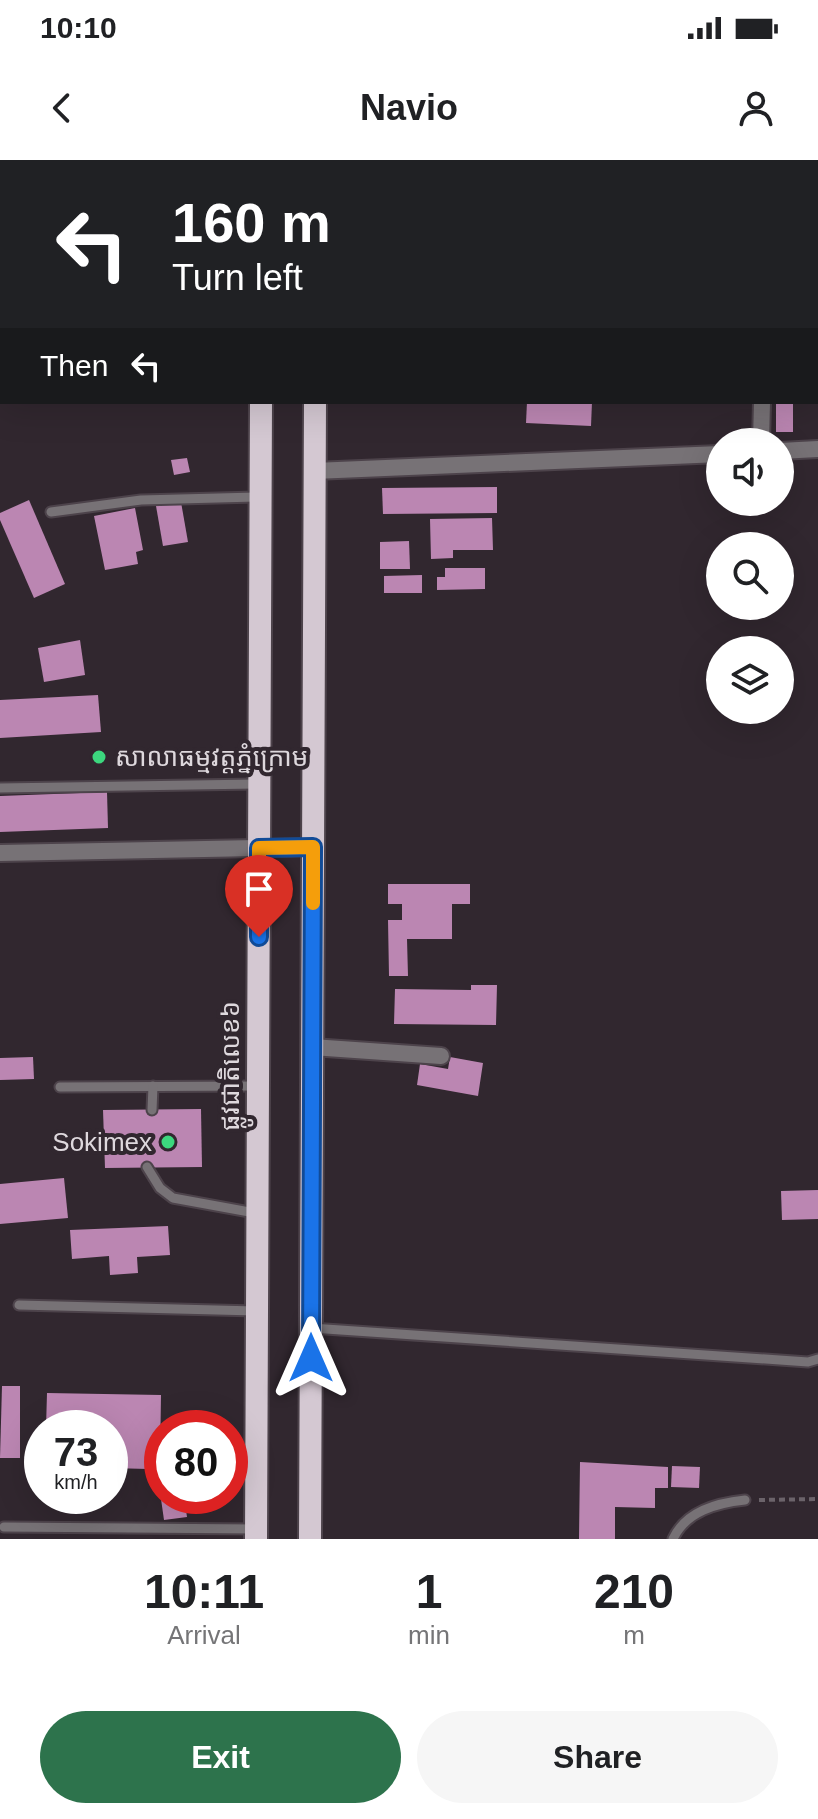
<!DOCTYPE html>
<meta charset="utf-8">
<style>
:root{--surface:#fff;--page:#f6f6f6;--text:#202124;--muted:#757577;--accent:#2d734c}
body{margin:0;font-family:Helvetica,"Noto Sans Khmer",sans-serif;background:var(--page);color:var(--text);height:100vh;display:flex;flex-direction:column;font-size:30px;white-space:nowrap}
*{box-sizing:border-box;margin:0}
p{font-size:26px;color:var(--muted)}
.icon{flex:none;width:44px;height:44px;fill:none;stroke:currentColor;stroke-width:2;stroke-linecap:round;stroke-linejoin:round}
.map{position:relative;height:1379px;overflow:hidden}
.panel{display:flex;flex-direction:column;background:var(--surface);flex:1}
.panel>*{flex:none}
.banner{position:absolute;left:0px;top:0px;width:818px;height:244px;box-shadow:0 8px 32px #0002;background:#202124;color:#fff;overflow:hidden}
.tools{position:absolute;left:706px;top:268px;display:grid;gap:16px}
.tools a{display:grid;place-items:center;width:88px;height:88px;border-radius:50%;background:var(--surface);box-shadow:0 8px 32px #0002;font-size:40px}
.speed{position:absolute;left:24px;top:1250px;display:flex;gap:16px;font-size:40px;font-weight:700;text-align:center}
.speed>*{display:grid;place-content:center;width:104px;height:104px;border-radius:50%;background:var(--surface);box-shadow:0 8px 32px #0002;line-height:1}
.speed small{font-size:20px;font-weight:400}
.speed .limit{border:12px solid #d22;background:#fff;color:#111}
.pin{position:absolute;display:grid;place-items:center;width:68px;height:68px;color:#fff;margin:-82px -34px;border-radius:50% 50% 50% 0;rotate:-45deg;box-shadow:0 0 8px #0007}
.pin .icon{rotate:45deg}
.me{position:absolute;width:88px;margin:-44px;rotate:0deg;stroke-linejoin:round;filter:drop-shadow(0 0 6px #0008)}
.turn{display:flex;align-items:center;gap:28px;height:168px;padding:0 40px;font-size:36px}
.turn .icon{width:104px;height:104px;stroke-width:2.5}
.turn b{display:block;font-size:56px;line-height:68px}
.then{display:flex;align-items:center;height:76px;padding:0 40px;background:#0003;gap:16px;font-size:30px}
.eta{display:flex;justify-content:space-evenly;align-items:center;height:136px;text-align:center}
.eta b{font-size:48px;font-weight:800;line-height:56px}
.action{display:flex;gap:16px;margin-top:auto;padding:16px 40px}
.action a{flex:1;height:92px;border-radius:48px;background:var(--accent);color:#fff;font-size:32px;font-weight:800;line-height:92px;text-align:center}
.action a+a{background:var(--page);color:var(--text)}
.status{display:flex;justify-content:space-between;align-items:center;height:56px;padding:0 40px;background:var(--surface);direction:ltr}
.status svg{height:22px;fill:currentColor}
header{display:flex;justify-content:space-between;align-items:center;height:104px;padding:0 40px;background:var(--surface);font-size:36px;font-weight:800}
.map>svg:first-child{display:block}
.building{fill:#bb86b2}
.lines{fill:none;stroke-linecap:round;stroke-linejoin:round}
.service-casing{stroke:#4d434b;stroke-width:13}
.minor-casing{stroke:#4d434b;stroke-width:20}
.tertiary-casing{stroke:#4d434b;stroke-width:20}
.trunk-casing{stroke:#4d434b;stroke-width:26}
.path{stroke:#6b636a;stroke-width:4;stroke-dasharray:6 4;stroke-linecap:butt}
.service{stroke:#777276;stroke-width:9}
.minor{stroke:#777276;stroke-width:16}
.tertiary{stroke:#777276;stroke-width:16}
.trunk{stroke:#d4c8d2;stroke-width:22}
.route-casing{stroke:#114b97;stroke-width:20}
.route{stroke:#1a73e8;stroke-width:14}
.slow{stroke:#f59e0b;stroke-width:14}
.poi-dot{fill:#3cd77e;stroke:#31272f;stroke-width:3}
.labels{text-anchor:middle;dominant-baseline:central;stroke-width:8;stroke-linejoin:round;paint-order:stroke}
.poi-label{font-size:26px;fill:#ded8dd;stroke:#31272f;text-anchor:start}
.street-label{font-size:26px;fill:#ded8dd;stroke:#31272f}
</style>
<div class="status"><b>10:10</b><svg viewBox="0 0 49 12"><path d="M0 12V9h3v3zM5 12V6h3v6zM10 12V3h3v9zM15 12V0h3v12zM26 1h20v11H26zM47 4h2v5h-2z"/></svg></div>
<header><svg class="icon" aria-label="back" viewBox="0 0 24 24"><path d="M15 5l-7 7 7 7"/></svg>Navio<svg class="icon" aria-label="person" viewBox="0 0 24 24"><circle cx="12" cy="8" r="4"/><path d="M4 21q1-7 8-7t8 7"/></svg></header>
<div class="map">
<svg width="818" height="1379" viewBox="0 0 818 1379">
<rect width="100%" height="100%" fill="#31272f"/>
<g class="building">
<path d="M 527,242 L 592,242 L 591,266 L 526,263 Z"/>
<rect x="776" y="242" width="17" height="30"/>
<path d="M 187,298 L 190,312 L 174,315 L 171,300 Z"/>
<path d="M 497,327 L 497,353 L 383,354 L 382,328 Z"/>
<path d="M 29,340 L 65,424 L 34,438 L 0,360 L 0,353 Z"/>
<path d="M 181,342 L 188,382 L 163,386 L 156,346 Z"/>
<path d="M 135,348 L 143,390 L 136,392 L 138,404 L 105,410 L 94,356 Z"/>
<path d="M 492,358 L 493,390 L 453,390 L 453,398 L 431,399 L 430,359 Z"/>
<path d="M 409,381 L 410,409 L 380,409 L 380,382 Z"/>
<path d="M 445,408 L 485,408 L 485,429 L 437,430 L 437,417 L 445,417 Z"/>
<path d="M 422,415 L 422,433 L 384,433 L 384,416 Z"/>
<path d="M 80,480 L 85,515 L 44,522 L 38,488 Z"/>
<path d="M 98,535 L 101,572 L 0,578 L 0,540 Z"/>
<path d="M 107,632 L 108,668 L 0,672 L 0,636 Z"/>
<path d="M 388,724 L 470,724 L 470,744 L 452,744 L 452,779 L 407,779 L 408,816 L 389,816 L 388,760 L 402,760 L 402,744 L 388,744 Z"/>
<path d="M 471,825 L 497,825 L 496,865 L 394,864 L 395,829 L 471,830 Z"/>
<path d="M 33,897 L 34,919 L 0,920 L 0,898 Z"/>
<path d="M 450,897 L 483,903 L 478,936 L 417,925 L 420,904 L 448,909 Z"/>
<path d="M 201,949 L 202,1007 L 105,1008 L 103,950 Z"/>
<path d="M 64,1018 L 68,1058 L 0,1064 L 0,1024 Z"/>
<path d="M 818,1030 L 818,1059 L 782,1060 L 781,1031 Z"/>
<path d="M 168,1066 L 170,1095 L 137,1097 L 138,1113 L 110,1115 L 109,1096 L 72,1099 L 70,1070 Z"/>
<path d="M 2,1226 L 20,1226 L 20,1298 L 0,1298 Z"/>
<path d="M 47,1233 L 161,1235 L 160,1301 L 148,1301 L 148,1309 L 110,1308 L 110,1268 L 46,1268 Z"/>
<path d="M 580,1302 L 668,1307 L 668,1328 L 655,1328 L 655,1348 L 615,1347 L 615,1379 L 579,1379 Z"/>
<path d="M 672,1306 L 700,1307 L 699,1328 L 671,1327 Z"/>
<path d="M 184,1336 L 187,1357 L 164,1360 L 161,1339 Z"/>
</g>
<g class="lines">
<g class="service-casing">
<g id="service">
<path d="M 812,0 L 812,2"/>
<path d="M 766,2 L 766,0"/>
<path d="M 816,83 L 818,118"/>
<path d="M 51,352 L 141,340 L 258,337"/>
<path d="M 0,628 L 259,624"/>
<path d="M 60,927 L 256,926"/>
<path d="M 152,950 L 153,926"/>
<path d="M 147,1007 L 160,1028 L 173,1038 L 255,1053"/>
<path d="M 19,1145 L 256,1151"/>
<path d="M 311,1168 L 808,1202 L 818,1199"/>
<path d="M 4,1367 L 256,1369"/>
<path d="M 673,1379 C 686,1351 717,1343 745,1340"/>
</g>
</g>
<g class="minor-casing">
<g id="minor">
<path d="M 0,203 L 2,202"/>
<path d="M 761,282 L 762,242"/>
<path d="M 780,291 L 818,289"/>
<path d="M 314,311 L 720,294"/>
<path d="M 312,887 L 441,896"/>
</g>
</g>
<g class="tertiary-casing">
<path id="tertiary" d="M 0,693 L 313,687"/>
</g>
<g class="trunk-casing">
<g id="trunk">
<path d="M 262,2 L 262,0"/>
<path d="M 316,2 L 316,0"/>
<path d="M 256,1379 L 261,242"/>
<path d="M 310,1379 L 315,242"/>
</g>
</g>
<path class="path" d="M 759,1340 L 818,1339"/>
<use href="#service" class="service"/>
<use href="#minor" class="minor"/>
<use href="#tertiary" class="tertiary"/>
<use href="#trunk" class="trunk"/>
</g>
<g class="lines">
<g class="route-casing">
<path id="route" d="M 259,777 L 259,688 L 313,687 L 311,1198"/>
</g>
<use href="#route" class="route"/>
<path class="slow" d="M 259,710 L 259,688 L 313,687 L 313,743"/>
</g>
<g class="poi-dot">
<circle cx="99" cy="597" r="8"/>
<circle cx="168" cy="982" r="8"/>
</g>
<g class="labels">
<g class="poi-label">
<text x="115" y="597">សាលាធម្មវត្តភ្នំក្រោម</text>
<text x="152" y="982" text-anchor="end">Sokimex</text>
</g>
<g class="street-label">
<text transform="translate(230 906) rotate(-90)">ផ្លូវជាតិលេខ៦</text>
</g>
</g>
</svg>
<div class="tools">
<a><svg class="icon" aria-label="sound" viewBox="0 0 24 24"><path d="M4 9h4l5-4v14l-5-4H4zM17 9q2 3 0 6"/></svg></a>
<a><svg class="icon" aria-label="search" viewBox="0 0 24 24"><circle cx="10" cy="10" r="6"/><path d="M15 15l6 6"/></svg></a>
<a><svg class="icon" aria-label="layers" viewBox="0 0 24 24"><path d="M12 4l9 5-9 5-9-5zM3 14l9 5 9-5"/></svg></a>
</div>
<div class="speed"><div>73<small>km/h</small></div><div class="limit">80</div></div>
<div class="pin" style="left:259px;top:777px;background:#d93025"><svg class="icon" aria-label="arrive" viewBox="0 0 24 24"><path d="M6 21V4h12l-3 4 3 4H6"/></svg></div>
<svg class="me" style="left:311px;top:1198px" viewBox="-20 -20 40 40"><path d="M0-17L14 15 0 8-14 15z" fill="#1a73e8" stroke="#fff" stroke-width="4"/></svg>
<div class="banner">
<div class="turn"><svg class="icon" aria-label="left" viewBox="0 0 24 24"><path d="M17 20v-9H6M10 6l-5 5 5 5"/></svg><div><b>160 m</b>Turn left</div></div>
<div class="then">Then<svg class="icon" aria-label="left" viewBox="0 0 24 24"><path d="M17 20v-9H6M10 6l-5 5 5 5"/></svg></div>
</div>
</div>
<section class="panel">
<div class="eta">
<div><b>10:11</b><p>Arrival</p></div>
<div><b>1</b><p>min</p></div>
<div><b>210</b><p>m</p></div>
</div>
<div class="action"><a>Exit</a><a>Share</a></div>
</section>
